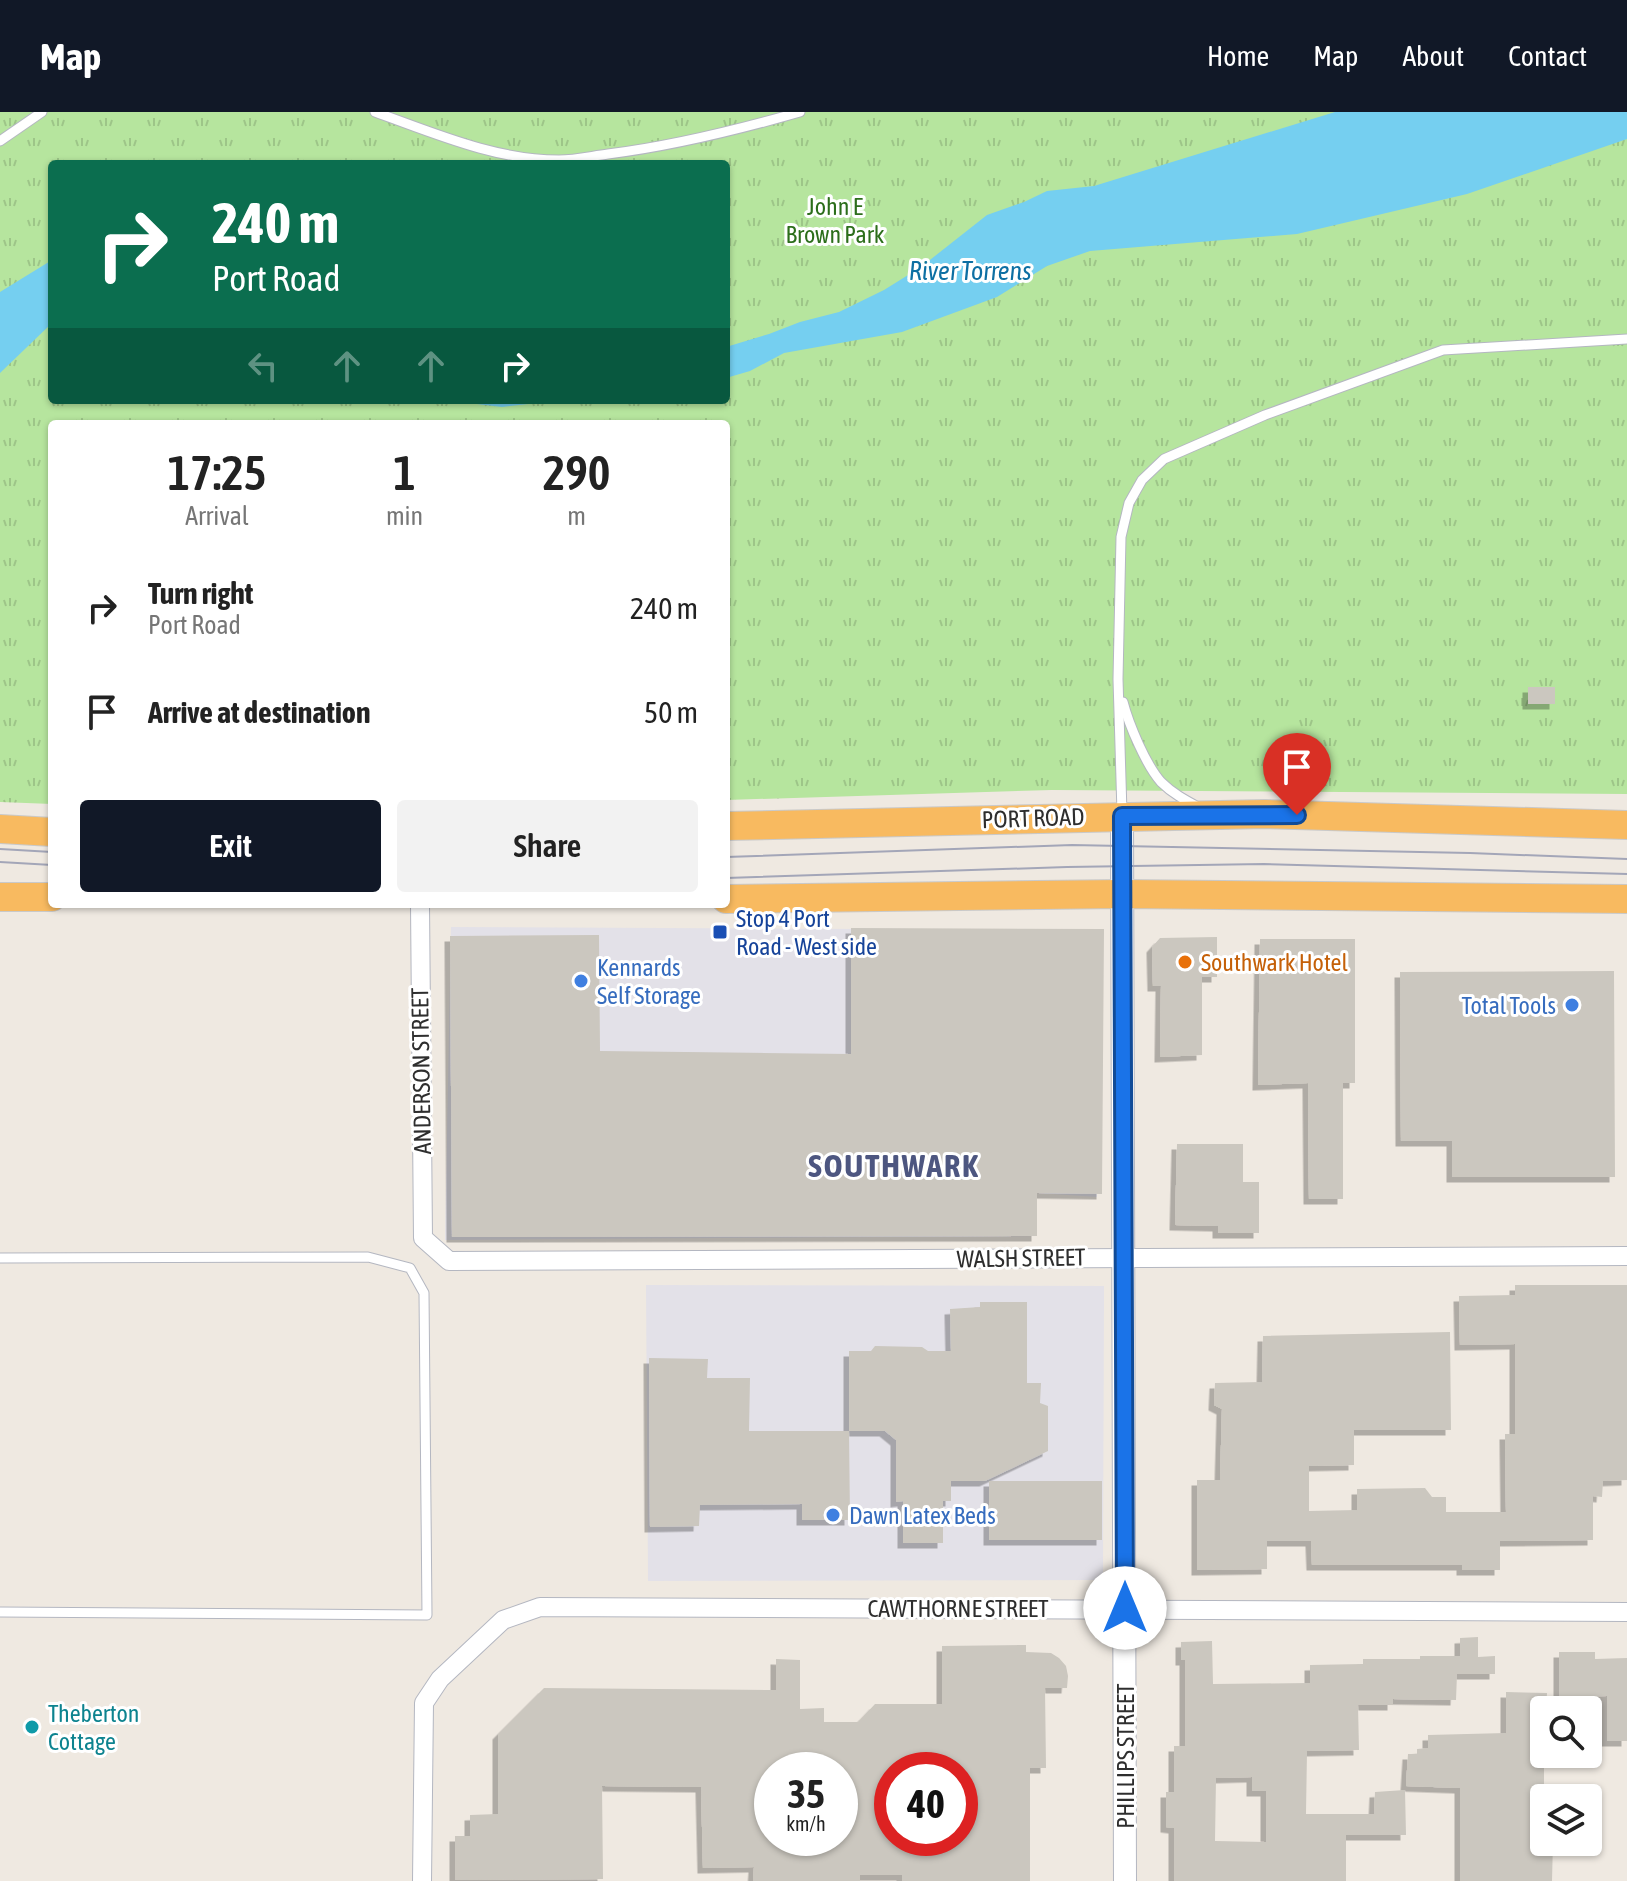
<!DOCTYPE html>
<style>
:root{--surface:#fff;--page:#f2f2f2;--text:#222;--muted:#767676;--accent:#111827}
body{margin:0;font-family:"Asap Condensed",sans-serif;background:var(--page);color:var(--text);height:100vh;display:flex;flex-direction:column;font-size:30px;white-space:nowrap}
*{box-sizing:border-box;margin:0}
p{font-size:26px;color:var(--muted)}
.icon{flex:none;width:44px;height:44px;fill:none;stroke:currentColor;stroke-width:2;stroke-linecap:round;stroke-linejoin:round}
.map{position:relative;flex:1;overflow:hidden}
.drawer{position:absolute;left:48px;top:308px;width:682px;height:488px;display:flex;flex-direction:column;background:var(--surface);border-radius:8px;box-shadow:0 2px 6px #0004}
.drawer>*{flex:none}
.hud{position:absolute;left:48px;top:48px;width:682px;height:244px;border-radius:8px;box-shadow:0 2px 6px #0004;background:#0b6e4f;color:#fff;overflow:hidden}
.buttons{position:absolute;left:1530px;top:1584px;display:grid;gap:16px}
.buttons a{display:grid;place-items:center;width:72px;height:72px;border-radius:8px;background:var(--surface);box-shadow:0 2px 6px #0004;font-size:40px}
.speed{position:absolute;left:754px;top:1640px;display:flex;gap:16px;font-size:40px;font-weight:700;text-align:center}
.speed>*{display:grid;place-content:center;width:104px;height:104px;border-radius:50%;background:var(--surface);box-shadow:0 2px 6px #0004;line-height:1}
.speed small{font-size:20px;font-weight:400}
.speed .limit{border:12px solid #d22;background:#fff;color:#111}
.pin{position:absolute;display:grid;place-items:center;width:68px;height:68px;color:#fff;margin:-82px -34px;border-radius:50% 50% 50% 0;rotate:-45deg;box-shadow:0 0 8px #0007}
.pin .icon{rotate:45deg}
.me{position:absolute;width:88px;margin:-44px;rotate:0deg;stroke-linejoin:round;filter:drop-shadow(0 0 6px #0008)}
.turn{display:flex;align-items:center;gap:28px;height:168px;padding:0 32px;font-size:36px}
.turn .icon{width:104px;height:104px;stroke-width:2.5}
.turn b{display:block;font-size:56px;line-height:68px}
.lanes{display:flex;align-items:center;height:76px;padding:0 32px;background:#0003;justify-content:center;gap:40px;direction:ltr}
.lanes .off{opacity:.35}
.eta{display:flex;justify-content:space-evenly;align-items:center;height:136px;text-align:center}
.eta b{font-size:48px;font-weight:600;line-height:56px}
.button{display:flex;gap:16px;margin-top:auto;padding:16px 32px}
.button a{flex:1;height:92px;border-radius:8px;background:var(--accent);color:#fff;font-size:32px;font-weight:600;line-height:92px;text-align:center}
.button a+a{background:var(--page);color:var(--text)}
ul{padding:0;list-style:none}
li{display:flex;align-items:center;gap:24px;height:104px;padding:0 32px}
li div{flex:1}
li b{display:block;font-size:30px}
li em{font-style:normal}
header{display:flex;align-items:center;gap:48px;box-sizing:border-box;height:112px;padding:0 40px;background:var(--accent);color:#fff}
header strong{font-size:38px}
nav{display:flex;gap:44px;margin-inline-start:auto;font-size:28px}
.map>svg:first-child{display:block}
.industrial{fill:#e3e1e8}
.park{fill:url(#park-tufts);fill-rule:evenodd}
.water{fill:#75cff0}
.building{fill:#cbc7bf;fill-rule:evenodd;filter:url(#shadow)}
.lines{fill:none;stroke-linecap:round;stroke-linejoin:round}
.service-casing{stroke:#b4b7c1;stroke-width:11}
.minor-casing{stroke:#b4b7c1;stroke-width:20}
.tertiary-casing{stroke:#b4b7c1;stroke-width:24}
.trunk-casing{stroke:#c9c9c9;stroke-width:30}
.service{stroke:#fff;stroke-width:9}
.minor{stroke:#fff;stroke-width:18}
.tertiary{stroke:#fff;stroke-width:22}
.trunk{stroke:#f8ba60;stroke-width:28}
.tram{stroke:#a3a6b8;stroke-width:2}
.route-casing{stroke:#114b97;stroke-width:20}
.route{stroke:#1a73e8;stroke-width:14}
.transit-dot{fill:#1a4fb4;stroke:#fff;stroke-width:3}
.food-dot{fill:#e8710a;stroke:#fff;stroke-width:3}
.shop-dot{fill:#3f7fe0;stroke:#fff;stroke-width:3}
.culture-dot{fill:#0f9aa8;stroke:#fff;stroke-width:3}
.labels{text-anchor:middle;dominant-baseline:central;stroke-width:6;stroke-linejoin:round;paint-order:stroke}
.park-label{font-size:24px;fill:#2c6e1b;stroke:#fff}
.street-label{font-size:24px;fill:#2e2e2e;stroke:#fff}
.transit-label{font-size:24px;fill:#164399;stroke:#fff;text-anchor:start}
.food-label{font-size:24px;fill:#c56008;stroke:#fff;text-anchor:start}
.shop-label{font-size:24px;fill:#366cbe;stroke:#fff;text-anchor:start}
.culture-label{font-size:24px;fill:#0d838f;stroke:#fff;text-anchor:start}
.water-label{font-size:26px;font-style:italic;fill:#0d6fa3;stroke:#fff}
.district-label{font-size:32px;font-weight:bold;letter-spacing:2px;fill:#4d5680;stroke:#fff}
</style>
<header>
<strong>Map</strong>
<nav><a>Home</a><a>Map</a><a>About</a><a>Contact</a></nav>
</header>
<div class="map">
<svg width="1627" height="1769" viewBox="0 0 1627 1769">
<defs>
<pattern id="park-tufts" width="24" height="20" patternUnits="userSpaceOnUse" patternTransform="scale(2)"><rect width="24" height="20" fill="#b6e59e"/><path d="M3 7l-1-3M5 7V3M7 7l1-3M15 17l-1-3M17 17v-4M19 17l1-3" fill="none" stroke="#9dc588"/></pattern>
<filter id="shadow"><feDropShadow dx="-5.5" dy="5.5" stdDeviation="0" flood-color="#0004"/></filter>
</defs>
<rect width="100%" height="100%" fill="#efe9e1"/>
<g class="industrial">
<path d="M 451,815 L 1073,818 L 1100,842 L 1097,1085 L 1037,1081 L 1037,1124 L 445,1128 Z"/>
<path d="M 646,1173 L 1104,1174 L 1103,1468 L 648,1469 Z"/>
</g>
<path class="park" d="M 0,0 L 1627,0 L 1627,682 L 1052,678 L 726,688 L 726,312 L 52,312 L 52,692 L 0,690 ZM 52,52 L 726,52 L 726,288 L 52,288 Z"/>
<g class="water">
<path d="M 1335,0 L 1627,0 L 1627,27 L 1467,82 L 1297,122 L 1090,139 L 1047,154 L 997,185 L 902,220 L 784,241 L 750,259 L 726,266 L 726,235 L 769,222 L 800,210 L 839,200 L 884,178 L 921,155 L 987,103 L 1024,90 L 1047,79 L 1094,74 Z"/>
<path d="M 52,148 L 52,211 L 0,261 L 0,180 Z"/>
<path d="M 443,288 L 599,288 L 546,290 L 502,295 Z"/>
</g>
<g class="building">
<rect x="1528" y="575" width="27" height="17"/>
<path d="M 851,816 L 1104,817 L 1102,1082 L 1037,1081 L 1037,1124 L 452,1125 L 450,824 L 599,823 L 600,939 L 851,942 Z"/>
<path d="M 1217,825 L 1217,865 L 1202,865 L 1202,943 L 1160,945 L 1161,874 L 1153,874 L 1152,835 L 1160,826 Z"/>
<path d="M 1260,827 L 1355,827 L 1355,971 L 1343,971 L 1343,1087 L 1309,1087 L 1308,971 L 1258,973 Z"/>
<path d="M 1614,859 L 1615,1065 L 1452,1065 L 1452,1029 L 1401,1029 L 1400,860 Z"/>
<path d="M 1177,1032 L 1243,1032 L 1243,1070 L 1259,1070 L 1259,1121 L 1218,1121 L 1218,1114 L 1175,1113 Z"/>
<path d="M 1515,1173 L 1627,1173 L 1627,1368 L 1603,1369 L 1602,1385 L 1593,1384 L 1593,1428 L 1500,1429 L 1500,1458 L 1462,1458 L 1462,1453 L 1312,1453 L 1311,1429 L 1267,1429 L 1267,1457 L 1197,1458 L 1197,1368 L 1220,1368 L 1222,1297 L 1214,1293 L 1215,1271 L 1262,1270 L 1263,1224 L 1450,1220 L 1451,1318 L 1354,1318 L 1354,1353 L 1309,1354 L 1309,1399 L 1357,1398 L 1357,1377 L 1425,1376 L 1432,1385 L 1446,1385 L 1446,1400 L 1506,1400 L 1505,1322 L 1515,1322 L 1515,1232 L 1460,1233 L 1459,1184 L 1515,1183 Z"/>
<path d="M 980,1190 L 1027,1190 L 1027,1271 L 1041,1271 L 1040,1291 L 1048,1294 L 1048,1339 L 985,1369 L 951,1369 L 951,1389 L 943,1389 L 943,1431 L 903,1431 L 903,1389 L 896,1390 L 896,1328 L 885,1319 L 849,1319 L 849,1239 L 871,1239 L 875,1234 L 922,1235 L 928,1239 L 951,1239 L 950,1197 L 980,1195 Z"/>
<path d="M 649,1246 L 708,1247 L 707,1266 L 750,1266 L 749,1319 L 849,1319 L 850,1408 L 802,1408 L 802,1392 L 700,1393 L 699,1414 L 650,1415 Z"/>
<rect x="989" y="1369" width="113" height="59"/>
<path d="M 1478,1525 L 1478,1545 L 1495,1544 L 1495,1562 L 1457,1562 L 1456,1588 L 1393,1587 L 1393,1593 L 1358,1593 L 1359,1638 L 1307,1639 L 1306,1702 L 1374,1702 L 1375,1680 L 1405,1678 L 1406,1723 L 1346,1723 L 1346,1769 L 1174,1769 L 1174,1716 L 1166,1715 L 1166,1680 L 1174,1680 L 1174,1634 L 1185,1634 L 1185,1548 L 1181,1548 L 1181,1530 L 1212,1529 L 1213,1572 L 1310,1571 L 1310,1553 L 1363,1552 L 1363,1547 L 1420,1547 L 1420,1544 L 1460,1544 L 1460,1526 ZM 1252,1665 L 1252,1679 L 1266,1679 L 1266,1730 L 1215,1729 L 1216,1666 Z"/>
<path d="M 1026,1533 L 1026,1540 L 1051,1541 L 1059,1546 L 1066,1554 L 1068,1564 L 1067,1576 L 1045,1576 L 1046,1656 L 1030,1656 L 1030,1769 L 902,1769 L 902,1763 L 860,1763 L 860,1769 L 753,1769 L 754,1755 L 703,1756 L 701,1675 L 602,1674 L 603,1767 L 455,1768 L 455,1724 L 470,1724 L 470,1703 L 498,1702 L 498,1622 L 544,1576 L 776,1578 L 776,1547 L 800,1548 L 800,1597 L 824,1596 L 824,1610 L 858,1610 L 875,1592 L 942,1592 L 942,1534 ZM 772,1658 L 840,1658 L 840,1726 L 772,1726 ZM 892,1658 L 960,1658 L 960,1726 L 892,1726 Z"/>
<path d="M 1559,1540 L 1595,1540 L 1595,1547 L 1627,1546 L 1627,1629 L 1607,1629 L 1607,1584 L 1559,1585 Z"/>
<path d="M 1506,1580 L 1547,1581 L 1546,1598 L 1544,1598 L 1544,1730 L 1553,1730 L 1552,1769 L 1460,1769 L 1460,1676 L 1406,1674 L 1408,1642 L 1417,1642 L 1417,1637 L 1428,1636 L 1428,1623 L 1506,1621 Z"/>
</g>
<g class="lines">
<g class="service-casing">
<g id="service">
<path d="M 375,0 C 434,21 495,48 559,48 C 575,48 592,44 608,42 C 673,34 737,18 800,0"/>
<path d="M 0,29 L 42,0"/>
<path d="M 1123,590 C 1129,613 1146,653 1161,670 C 1172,681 1185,688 1198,695"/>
<path d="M 1122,701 L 1118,567 L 1121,425 L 1129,391 L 1142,368 L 1164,347 L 1265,303 L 1443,238 L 1627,227"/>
<path d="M 0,1146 L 368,1145 L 410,1156 L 424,1181 L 427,1503 L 0,1500"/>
</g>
</g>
<g class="minor-casing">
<g id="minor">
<path d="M 420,792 L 423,1126 L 449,1149 L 1627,1144"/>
<path d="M 422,1769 L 424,1591 L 440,1567 L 503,1508 L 540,1495 L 1627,1500"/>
</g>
</g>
<g class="tertiary-casing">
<path id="tertiary" d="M 1122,704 L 1125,1769"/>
</g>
<g class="trunk-casing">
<g id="trunk">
<path d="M 726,714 L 1265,702 L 1627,713"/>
<path d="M 0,717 L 52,720"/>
<path d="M 0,785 L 52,785"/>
<path d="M 726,787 L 1122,782 L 1627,787"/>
</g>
</g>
<use href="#service" class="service"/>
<use href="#minor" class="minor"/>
<use href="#tertiary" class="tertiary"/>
<use href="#trunk" class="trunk"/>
<g class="tram">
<path d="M 0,737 L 52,740"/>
<path d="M 726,745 L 1072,733 L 1470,741 L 1627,747"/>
<path d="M 0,750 L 52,753"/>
<path d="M 726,766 L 1067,755 L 1264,752 L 1627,762"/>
</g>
</g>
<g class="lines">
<g class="route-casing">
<path id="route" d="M 1125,1496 L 1122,704 L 1297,703"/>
</g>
<use href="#route" class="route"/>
</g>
<rect class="transit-dot" x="712" y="812" width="16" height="16" rx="4"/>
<circle class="food-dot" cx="1185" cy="850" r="8"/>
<g class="shop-dot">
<circle cx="581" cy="869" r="8"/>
<circle cx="1572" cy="893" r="8"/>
<circle cx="833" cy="1403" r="8"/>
</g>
<circle class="culture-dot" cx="32" cy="1615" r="8"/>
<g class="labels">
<g class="park-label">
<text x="835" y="94">John E<tspan x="835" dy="28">Brown Park</tspan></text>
</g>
<g class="street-label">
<text transform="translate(1033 706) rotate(-2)">PORT ROAD</text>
<text transform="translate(421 959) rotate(-91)">ANDERSON STREET</text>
<text transform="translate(1021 1146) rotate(-1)">WALSH STREET</text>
<text x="958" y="1496">CAWTHORNE STREET</text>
<text transform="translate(1125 1644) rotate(-90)">PHILLIPS STREET</text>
</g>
<g class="transit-label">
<text x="736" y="806">Stop 4 Port<tspan x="736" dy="28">Road - West side</tspan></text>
</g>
<g class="food-label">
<text x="1201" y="850">Southwark Hotel</text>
</g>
<g class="shop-label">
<text x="597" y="855">Kennards<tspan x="597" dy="28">Self Storage</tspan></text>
<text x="1556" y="893" text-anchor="end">Total Tools</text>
<text x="849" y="1403">Dawn Latex Beds</text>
</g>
<g class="culture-label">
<text x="48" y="1601">Theberton<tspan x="48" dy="28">Cottage</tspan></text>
</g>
<g class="water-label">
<text x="970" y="159">River Torrens</text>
</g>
<g class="district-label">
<text x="894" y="1053">SOUTHWARK</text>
</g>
</g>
</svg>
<div class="buttons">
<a><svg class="icon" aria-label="search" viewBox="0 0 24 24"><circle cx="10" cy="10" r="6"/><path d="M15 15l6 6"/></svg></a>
<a><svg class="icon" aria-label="layers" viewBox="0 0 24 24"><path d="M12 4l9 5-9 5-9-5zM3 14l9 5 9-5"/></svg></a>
</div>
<div class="speed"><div>35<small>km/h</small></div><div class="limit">40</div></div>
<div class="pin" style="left:1297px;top:703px;background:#d93025"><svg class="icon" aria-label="arrive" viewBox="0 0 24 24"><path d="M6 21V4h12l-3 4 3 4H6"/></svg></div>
<svg class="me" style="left:1125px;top:1496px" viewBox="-20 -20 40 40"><circle r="19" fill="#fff"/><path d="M0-13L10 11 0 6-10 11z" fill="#1a73e8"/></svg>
<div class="hud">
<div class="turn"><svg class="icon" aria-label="right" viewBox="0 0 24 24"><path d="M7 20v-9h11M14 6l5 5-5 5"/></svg><div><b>240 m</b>Port Road</div></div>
<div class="lanes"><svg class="icon off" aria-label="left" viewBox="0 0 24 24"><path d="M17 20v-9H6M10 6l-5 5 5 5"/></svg><svg class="icon off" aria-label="ahead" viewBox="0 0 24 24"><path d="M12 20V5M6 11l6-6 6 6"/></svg><svg class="icon off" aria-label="ahead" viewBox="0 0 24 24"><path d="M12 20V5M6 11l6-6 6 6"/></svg><svg class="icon" aria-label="right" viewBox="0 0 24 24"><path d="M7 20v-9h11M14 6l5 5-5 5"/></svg></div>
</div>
<section class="drawer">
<div class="eta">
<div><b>17:25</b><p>Arrival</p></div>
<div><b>1</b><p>min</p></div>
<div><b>290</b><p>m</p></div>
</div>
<ul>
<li><svg class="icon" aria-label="right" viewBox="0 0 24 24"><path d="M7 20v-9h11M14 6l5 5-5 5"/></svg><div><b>Turn right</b><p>Port Road</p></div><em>240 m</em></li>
<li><svg class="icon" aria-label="arrive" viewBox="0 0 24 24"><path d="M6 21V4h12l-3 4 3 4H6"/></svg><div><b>Arrive at destination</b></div><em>50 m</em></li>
</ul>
<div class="button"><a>Exit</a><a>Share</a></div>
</section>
</div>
